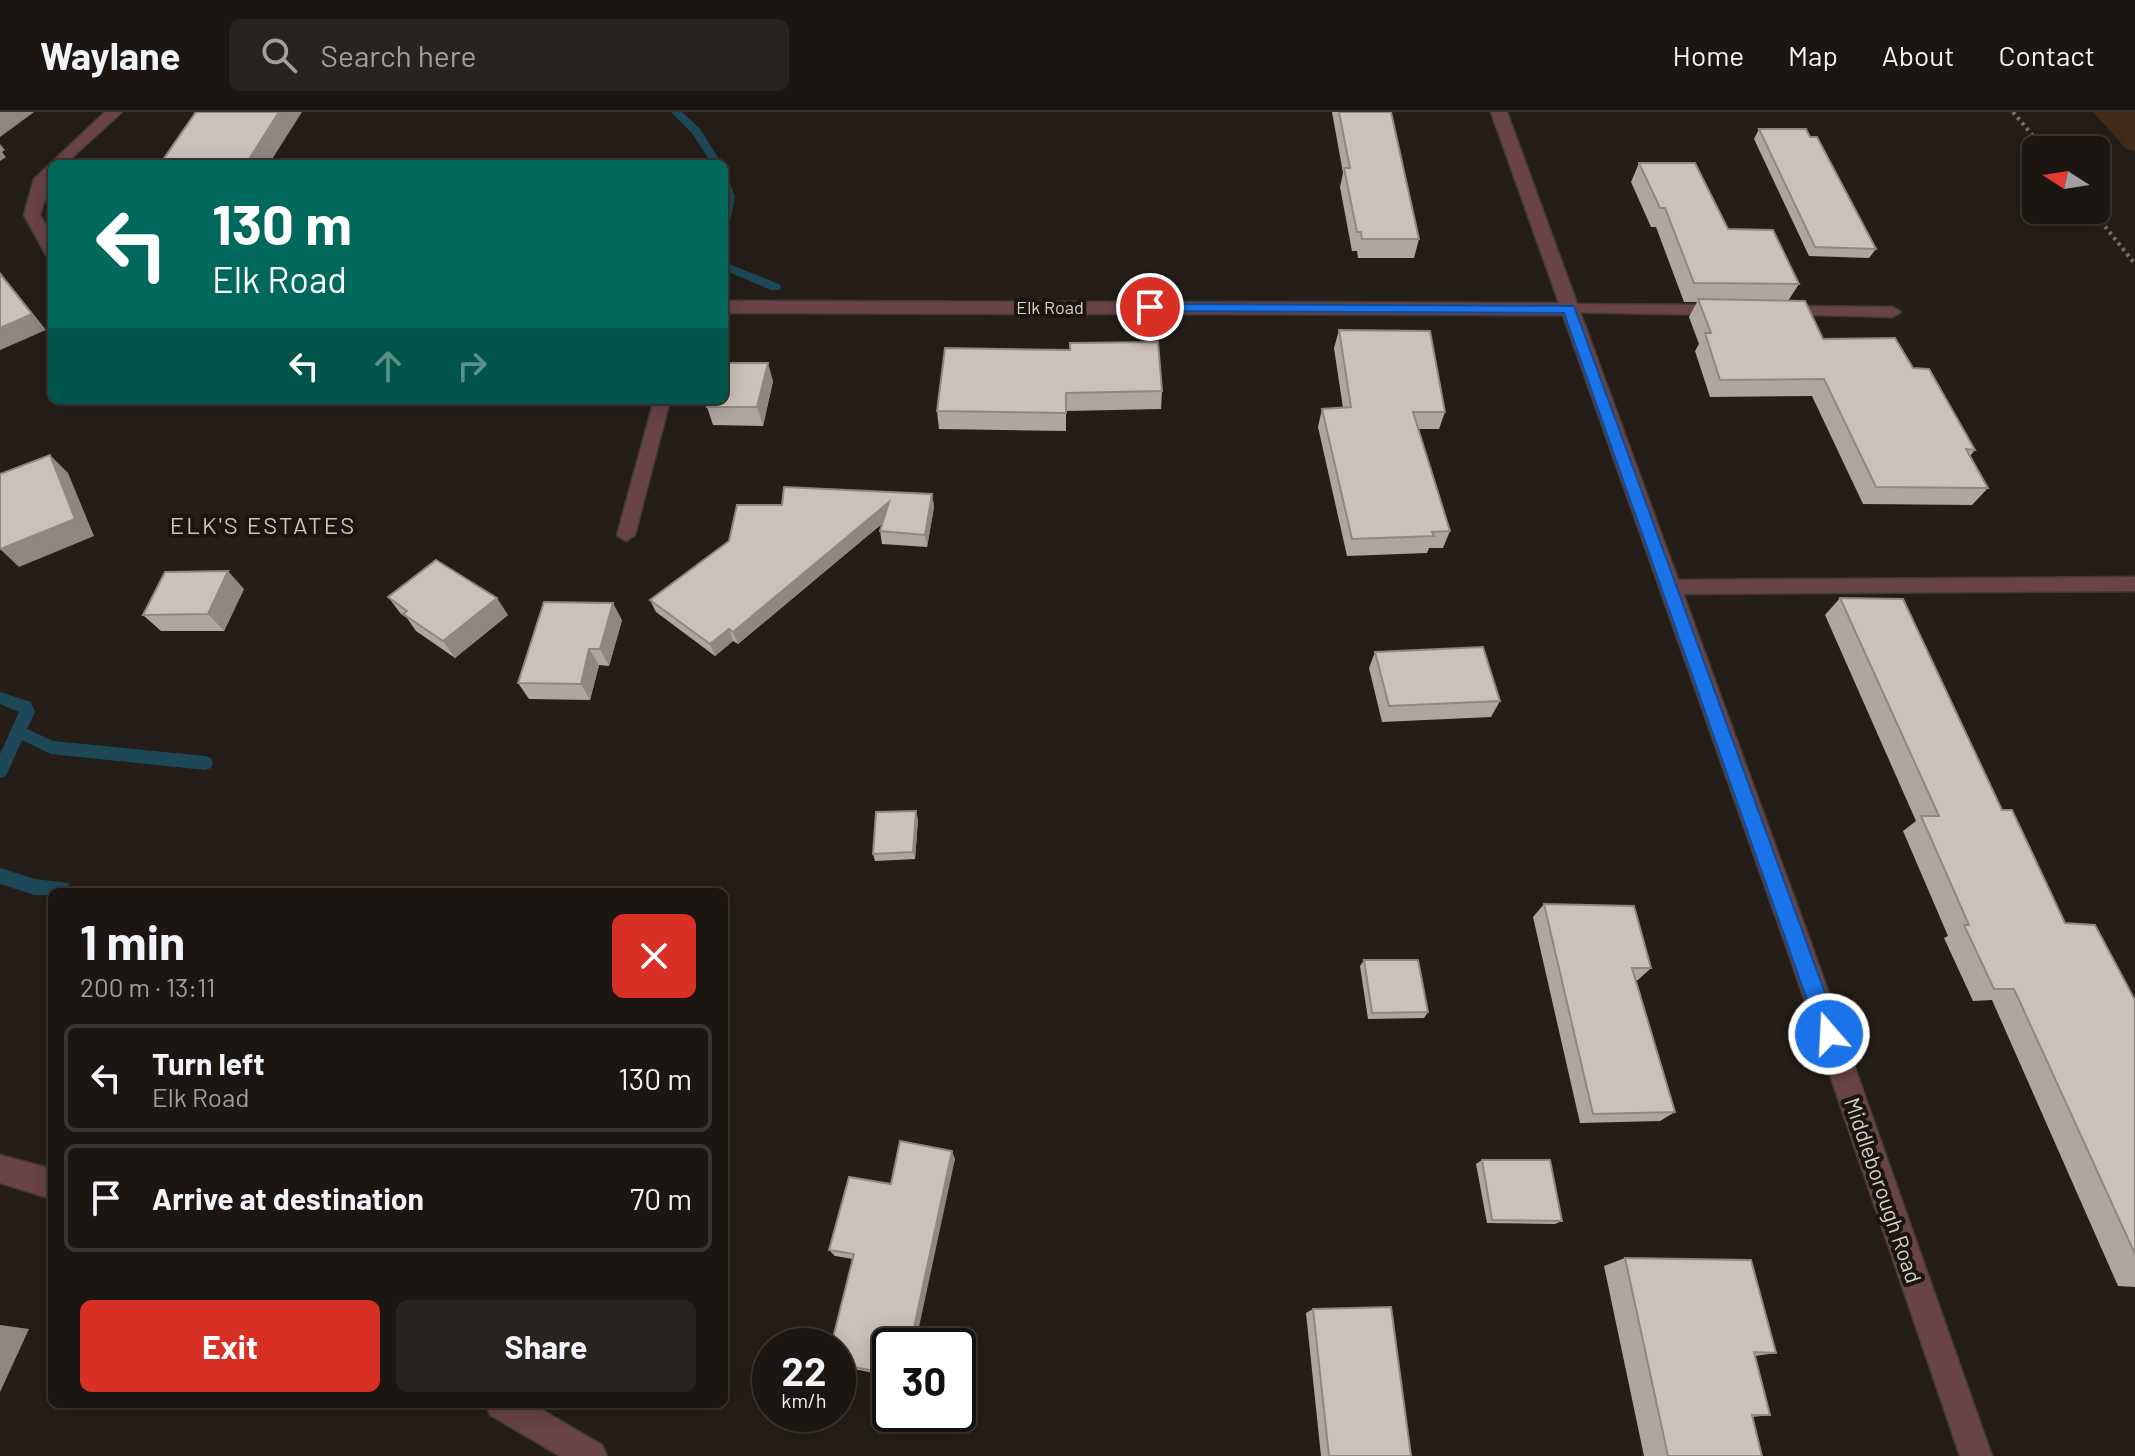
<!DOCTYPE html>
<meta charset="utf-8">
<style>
:root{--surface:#1c1612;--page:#292320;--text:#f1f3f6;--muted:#a09f9f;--line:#3a3532;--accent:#d93025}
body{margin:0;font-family:Barlow,sans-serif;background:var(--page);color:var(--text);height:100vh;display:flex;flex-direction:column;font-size:30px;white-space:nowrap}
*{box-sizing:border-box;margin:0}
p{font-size:26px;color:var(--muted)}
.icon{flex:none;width:44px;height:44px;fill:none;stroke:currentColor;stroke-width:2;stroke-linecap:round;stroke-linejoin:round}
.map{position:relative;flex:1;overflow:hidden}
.sheet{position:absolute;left:48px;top:776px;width:680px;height:520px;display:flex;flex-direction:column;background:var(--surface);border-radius:12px;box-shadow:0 4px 20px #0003,0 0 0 2px var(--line)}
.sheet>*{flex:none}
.top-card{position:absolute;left:48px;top:48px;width:680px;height:244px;border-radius:12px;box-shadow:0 4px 20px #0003,0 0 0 2px var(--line);background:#00695c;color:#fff;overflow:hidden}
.needle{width:52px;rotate:282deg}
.tools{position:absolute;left:2022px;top:24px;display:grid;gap:16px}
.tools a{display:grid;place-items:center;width:88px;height:88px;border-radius:12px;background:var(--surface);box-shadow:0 4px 20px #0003,0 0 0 2px var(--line);font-size:40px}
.speed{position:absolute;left:752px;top:1216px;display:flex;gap:16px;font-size:40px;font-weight:700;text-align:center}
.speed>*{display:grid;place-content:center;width:104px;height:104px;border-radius:50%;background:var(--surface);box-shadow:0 4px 20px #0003,0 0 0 2px var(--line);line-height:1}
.speed small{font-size:20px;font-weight:400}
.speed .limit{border:4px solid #111;border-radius:12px;background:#fff;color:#111}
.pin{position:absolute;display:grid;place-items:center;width:68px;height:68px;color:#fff;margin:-34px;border:4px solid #fff;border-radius:50%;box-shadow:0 2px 8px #0007}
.me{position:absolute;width:88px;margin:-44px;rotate:341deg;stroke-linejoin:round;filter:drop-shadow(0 0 6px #0008)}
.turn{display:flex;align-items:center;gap:28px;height:168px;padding:0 32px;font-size:36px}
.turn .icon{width:104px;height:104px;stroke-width:2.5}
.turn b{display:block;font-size:56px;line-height:68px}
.lanes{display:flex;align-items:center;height:76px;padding:0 32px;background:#0003;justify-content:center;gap:40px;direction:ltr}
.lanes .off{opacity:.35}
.round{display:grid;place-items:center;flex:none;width:84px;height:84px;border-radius:12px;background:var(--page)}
.summary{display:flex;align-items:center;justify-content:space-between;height:136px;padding:0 32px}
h1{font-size:48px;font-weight:700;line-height:60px}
.primary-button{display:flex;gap:16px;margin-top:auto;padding:16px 32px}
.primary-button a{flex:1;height:92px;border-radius:12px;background:var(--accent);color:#fff;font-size:32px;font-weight:700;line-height:92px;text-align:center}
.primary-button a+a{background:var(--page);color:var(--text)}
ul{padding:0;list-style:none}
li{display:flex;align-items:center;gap:24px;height:108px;margin:0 16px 12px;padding:0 16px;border:4px solid var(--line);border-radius:12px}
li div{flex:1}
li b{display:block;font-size:30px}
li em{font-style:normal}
header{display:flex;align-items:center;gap:48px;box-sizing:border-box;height:112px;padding:0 40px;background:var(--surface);border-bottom:2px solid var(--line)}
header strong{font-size:38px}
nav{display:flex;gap:44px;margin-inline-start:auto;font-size:28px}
.search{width:560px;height:72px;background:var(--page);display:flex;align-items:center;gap:20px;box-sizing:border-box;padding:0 28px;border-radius:12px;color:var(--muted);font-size:30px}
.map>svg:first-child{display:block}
.green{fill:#412b1b}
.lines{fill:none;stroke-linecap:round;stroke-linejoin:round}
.stream{fill:#1d4858;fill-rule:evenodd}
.lane-casing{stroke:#413a35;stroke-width:3}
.street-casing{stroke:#413a35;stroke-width:3}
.path{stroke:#76706b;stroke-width:4;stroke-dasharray:3 4;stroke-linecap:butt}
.lane{fill:#684347;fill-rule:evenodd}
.street{fill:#684347;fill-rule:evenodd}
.wall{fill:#afa6a0}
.shaded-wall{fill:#8e8782}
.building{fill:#cbc1ba;stroke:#8e8782;stroke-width:2}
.route{fill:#1a73e8;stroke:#114b97;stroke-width:2}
.labels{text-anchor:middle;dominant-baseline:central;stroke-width:8;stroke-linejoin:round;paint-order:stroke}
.far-street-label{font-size:18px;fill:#d5d0cc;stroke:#1c150f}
.street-label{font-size:22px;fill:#d5d0cc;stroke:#1c150f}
.neighbourhood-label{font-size:24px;letter-spacing:2px;fill:#cdc3bc;stroke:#1c150f}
</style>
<header>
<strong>Waylane</strong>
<div class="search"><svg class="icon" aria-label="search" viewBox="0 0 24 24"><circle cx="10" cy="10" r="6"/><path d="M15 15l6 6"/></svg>Search here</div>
<nav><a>Home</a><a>Map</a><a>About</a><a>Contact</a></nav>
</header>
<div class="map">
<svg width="2135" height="1344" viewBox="0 0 2135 1344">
<rect width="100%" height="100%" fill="#251e18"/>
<path class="green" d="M 2093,0 L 2135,0 L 2135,39 L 2126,37 Z"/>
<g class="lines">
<g class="stream">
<path d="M 671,0 L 682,0 L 700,17 L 722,52 L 712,52 L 692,21 Z"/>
<path d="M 724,66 L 729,69 L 735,85 L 730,109 L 724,112 Z"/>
<path d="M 724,150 L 779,172 L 781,175 L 779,178 L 771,178 L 724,158 Z"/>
<path d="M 0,580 L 31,590 L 35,600 L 27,617 L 53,629 L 205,644 L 211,646 L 213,651 L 211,656 L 205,658 L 51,642 L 22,628 L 6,664 L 0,666 L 0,642 L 19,600 L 0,592 Z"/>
<path d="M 0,756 L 35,767 L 68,771 L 70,776 L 69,780 L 52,780 L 52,783 L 35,783 L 0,772 Z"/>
</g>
<g class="lane-casing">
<g id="lane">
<path d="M 1569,192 L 1717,193 L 1725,198 L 1717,203 L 1564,200 L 1564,194 Z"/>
<path d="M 1785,194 L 1893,195 L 1901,200 L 1893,205 L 1780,202 L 1777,199 Z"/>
<path d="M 654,288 L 670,288 L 635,423 L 626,429 L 617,423 Z"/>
<path d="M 2135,465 L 2135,479 L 1668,482 L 1659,475 L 1668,468 Z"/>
</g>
</g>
<g class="street-casing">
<g id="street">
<path d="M 105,0 L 122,0 L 65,52 L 52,52 L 52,66 L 40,103 L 52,124 L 52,144 L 46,143 L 24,103 L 34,67 Z"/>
<path d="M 1491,0 L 1507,0 L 1811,831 L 1992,1344 L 1960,1344 L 1785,831 L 1563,203 L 724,201 L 724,189 L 1559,191 Z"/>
<path d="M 0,1043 L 52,1057 L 52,1087 L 0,1071 Z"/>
<path d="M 485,1292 L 532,1292 L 602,1333 L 607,1344 L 560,1344 L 490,1303 Z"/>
</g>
</g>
<g class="path">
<path d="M 2013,0 L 2045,38"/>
<path d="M 2092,98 L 2135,152"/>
</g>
<use href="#lane" class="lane"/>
<use href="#street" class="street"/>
</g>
<g class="wall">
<path d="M 1332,0 L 1391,0 L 1419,127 L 1414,146 L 1358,146 L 1357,139 L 1352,139 L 1340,75 L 1343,61 Z"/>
<path d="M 1759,17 L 1876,137 L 1869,146 L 1809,144 L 1754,27 Z"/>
<path d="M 1639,51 L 1728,117 L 1799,172 L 1788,189 L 1823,227 L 1913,256 L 1975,338 L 1970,344 L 1988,376 L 1972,393 L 1863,392 L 1812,284 L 1710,285 L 1695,239 L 1699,232 L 1689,205 L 1697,190 L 1684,190 L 1656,115 L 1651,115 L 1631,70 Z"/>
<path d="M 1339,218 L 1445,300 L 1439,317 L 1418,317 L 1450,419 L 1443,436 L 1429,436 L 1427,441 L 1347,444 L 1318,315 L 1322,297 L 1343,296 L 1334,236 Z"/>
<path d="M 945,236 L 1162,279 L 1161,297 L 1066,299 L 1066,319 L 939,317 L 937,299 Z"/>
<path d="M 773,269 L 763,314 L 713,313 L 707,295 Z"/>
<path d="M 932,382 L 934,395 L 927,435 L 882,432 L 880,419 L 883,411 L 738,532 L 733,529 L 715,544 L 656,500 L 650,488 L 782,393 Z"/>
<path d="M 244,477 L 224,519 L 161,519 L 143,503 Z"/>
<path d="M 388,485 L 508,503 L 455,546 L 416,519 L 407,506 L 401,502 Z"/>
<path d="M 1840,486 L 2002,698 L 2065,811 L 2135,888 L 2135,1175 L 2118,1174 L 1992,888 L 1973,889 L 1944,826 L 1948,824 L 1903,719 L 1916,709 L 1825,503 Z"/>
<path d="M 622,508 L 609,554 L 599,553 L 590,588 L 529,587 L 518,571 Z"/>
<path d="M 1375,540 L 1500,589 L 1491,605 L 1382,610 L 1369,556 Z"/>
<path d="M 918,707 L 915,747 L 875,749 L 873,742 Z"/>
<path d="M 1544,792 L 1651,856 L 1638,868 L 1636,868 L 1675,1000 L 1660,1009 L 1580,1011 L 1533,805 Z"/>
<path d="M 1364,848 L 1428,900 L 1424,906 L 1368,907 L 1360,854 Z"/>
<path d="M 955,1047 L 890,1234 L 890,1264 L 838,1254 L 838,1234 L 853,1147 L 835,1144 L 829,1138 L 891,1072 Z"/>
<path d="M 1482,1048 L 1562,1109 L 1555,1112 L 1487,1111 L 1476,1052 Z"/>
<path d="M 1625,1146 L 1776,1241 L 1755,1244 L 1770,1303 L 1752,1305 L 1762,1344 L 1644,1344 L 1604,1154 Z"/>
<path d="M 1313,1197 L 1411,1344 L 1321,1344 L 1306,1201 Z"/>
</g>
<g class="shaded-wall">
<path d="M 0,0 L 34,0 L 0,25 Z"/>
<path d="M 279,0 L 302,0 L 269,52 L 246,52 Z"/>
<path d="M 0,32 L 5,38 L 2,40 L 6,45 L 0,49 Z"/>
<path d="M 0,160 L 46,218 L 0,238 Z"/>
<path d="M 768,251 L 773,269 L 763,314 L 757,295 Z"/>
<path d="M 50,343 L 68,361 L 94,424 L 19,455 L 0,437 Z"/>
<path d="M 932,382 L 934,395 L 927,435 L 925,423 Z"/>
<path d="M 889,390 L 892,403 L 738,532 L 733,520 Z"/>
<path d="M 228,459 L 244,477 L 224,519 L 208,502 Z"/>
<path d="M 497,486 L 508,503 L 455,546 L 443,529 Z"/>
<path d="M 613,491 L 622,508 L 609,554 L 600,537 Z"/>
<path d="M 729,517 L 733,529 L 715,544 L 710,532 Z"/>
<path d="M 589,537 L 599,553 L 590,588 L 581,572 Z"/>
<path d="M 916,699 L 918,707 L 915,747 L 913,740 Z"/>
<path d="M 952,1039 L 955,1047 L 915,1234 L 910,1234 Z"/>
<path d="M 0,1213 L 29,1217 L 0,1280 Z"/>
</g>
<g class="building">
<path d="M 196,0 L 279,0 L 246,52 L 160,52 Z"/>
<path d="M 1339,0 L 1391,0 L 1419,127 L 1362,127 L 1361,120 L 1357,120 L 1344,56 L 1350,56 Z"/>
<path d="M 1759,17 L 1806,17 L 1810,25 L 1817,25 L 1876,137 L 1815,135 Z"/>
<path d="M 1639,51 L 1695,51 L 1728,117 L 1773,118 L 1799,172 L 1694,171 L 1665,96 L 1660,96 Z"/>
<path d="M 0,162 L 32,202 L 0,216 Z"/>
<path d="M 1698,187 L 1805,189 L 1823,227 L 1895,226 L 1913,256 L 1929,257 L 1975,338 L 1966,337 L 1988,376 L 1876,375 L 1824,267 L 1720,268 L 1705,221 L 1711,221 Z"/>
<path d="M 1339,218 L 1430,219 L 1445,300 L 1413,300 L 1450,419 L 1432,420 L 1434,424 L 1352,427 L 1322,297 L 1351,295 Z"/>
<path d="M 1158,230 L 1162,279 L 1066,281 L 1066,301 L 937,299 L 945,236 L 1070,238 L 1070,231 Z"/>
<path d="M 724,251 L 768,251 L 757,295 L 707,295 L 709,288 L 724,288 Z"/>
<path d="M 50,343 L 75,407 L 0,437 L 0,362 Z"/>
<path d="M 784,375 L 932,382 L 925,423 L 880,419 L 889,390 L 733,520 L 729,517 L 710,532 L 650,488 L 729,429 L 737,393 L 782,393 Z"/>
<path d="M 436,448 L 497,486 L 443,529 L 403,502 L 407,499 L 388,485 Z"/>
<path d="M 228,459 L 208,502 L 143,503 L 165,460 Z"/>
<path d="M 1840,486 L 1903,487 L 2002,698 L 2012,698 L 2065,811 L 2095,813 L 2135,888 L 2135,1142 L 2014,877 L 1994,877 L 1964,813 L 1969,813 L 1921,704 L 1939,704 Z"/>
<path d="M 544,490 L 613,491 L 600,537 L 589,537 L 581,572 L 518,571 Z"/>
<path d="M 1483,535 L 1500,589 L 1389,594 L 1375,540 Z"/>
<path d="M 916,699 L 913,740 L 873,742 L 876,700 Z"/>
<path d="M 1544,792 L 1634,794 L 1651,856 L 1632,856 L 1675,1000 L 1593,1002 Z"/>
<path d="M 1364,848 L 1418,848 L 1428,900 L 1372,901 Z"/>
<path d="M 900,1029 L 952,1039 L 910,1234 L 890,1234 L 890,1262 L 838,1252 L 838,1234 L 831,1234 L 854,1142 L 829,1138 L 849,1065 L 891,1072 Z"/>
<path d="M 1482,1048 L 1550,1048 L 1562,1109 L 1492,1108 Z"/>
<path d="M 1625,1146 L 1751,1148 L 1776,1241 L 1754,1240 L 1770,1303 L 1752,1303 L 1762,1344 L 1668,1344 Z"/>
<path d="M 1391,1195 L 1411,1344 L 1329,1344 L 1313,1197 Z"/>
</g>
<path class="route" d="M 1145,192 L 1574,194 L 1840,922 L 1837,929 L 1829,932 L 1822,929 L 1819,922 L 1564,201 L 1150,199 L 1143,195 Z"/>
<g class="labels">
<g class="far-street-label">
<text x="1050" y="195">Elk Road</text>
</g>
<g class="street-label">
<text transform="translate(1884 1078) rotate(71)">Middleborough Road</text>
</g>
<g class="neighbourhood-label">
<text x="263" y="412">ELK'S ESTATES</text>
</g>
</g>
</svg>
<div class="tools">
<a><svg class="needle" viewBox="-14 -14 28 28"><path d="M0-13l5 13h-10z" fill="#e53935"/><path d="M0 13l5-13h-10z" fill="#a09f9f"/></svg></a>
</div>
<div class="speed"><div>22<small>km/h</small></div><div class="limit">30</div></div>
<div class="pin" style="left:1150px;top:195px;background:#d93025"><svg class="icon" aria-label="arrive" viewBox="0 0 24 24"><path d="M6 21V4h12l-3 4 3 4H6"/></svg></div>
<svg class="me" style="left:1829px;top:922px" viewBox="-20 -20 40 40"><circle r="17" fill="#1a73e8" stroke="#fff" stroke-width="3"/><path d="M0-11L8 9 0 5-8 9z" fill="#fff"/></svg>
<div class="top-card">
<div class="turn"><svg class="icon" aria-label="left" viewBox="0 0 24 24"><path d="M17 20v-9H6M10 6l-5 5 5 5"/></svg><div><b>130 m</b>Elk Road</div></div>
<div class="lanes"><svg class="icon" aria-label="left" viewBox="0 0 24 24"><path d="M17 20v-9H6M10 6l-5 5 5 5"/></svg><svg class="icon off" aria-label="ahead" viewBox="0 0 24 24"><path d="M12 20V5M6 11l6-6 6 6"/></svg><svg class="icon off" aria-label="right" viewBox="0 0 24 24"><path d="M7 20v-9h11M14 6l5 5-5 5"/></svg></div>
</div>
<section class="sheet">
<div class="summary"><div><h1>1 min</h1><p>200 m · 13:11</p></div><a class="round" style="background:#d93025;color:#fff"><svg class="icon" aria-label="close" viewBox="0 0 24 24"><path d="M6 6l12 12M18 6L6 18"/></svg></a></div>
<ul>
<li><svg class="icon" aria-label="left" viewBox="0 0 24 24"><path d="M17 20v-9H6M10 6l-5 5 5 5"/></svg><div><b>Turn left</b><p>Elk Road</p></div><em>130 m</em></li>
<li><svg class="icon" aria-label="arrive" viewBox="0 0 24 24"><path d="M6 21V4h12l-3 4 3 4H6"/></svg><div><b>Arrive at destination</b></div><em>70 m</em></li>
</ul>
<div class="primary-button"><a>Exit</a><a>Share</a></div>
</section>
</div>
